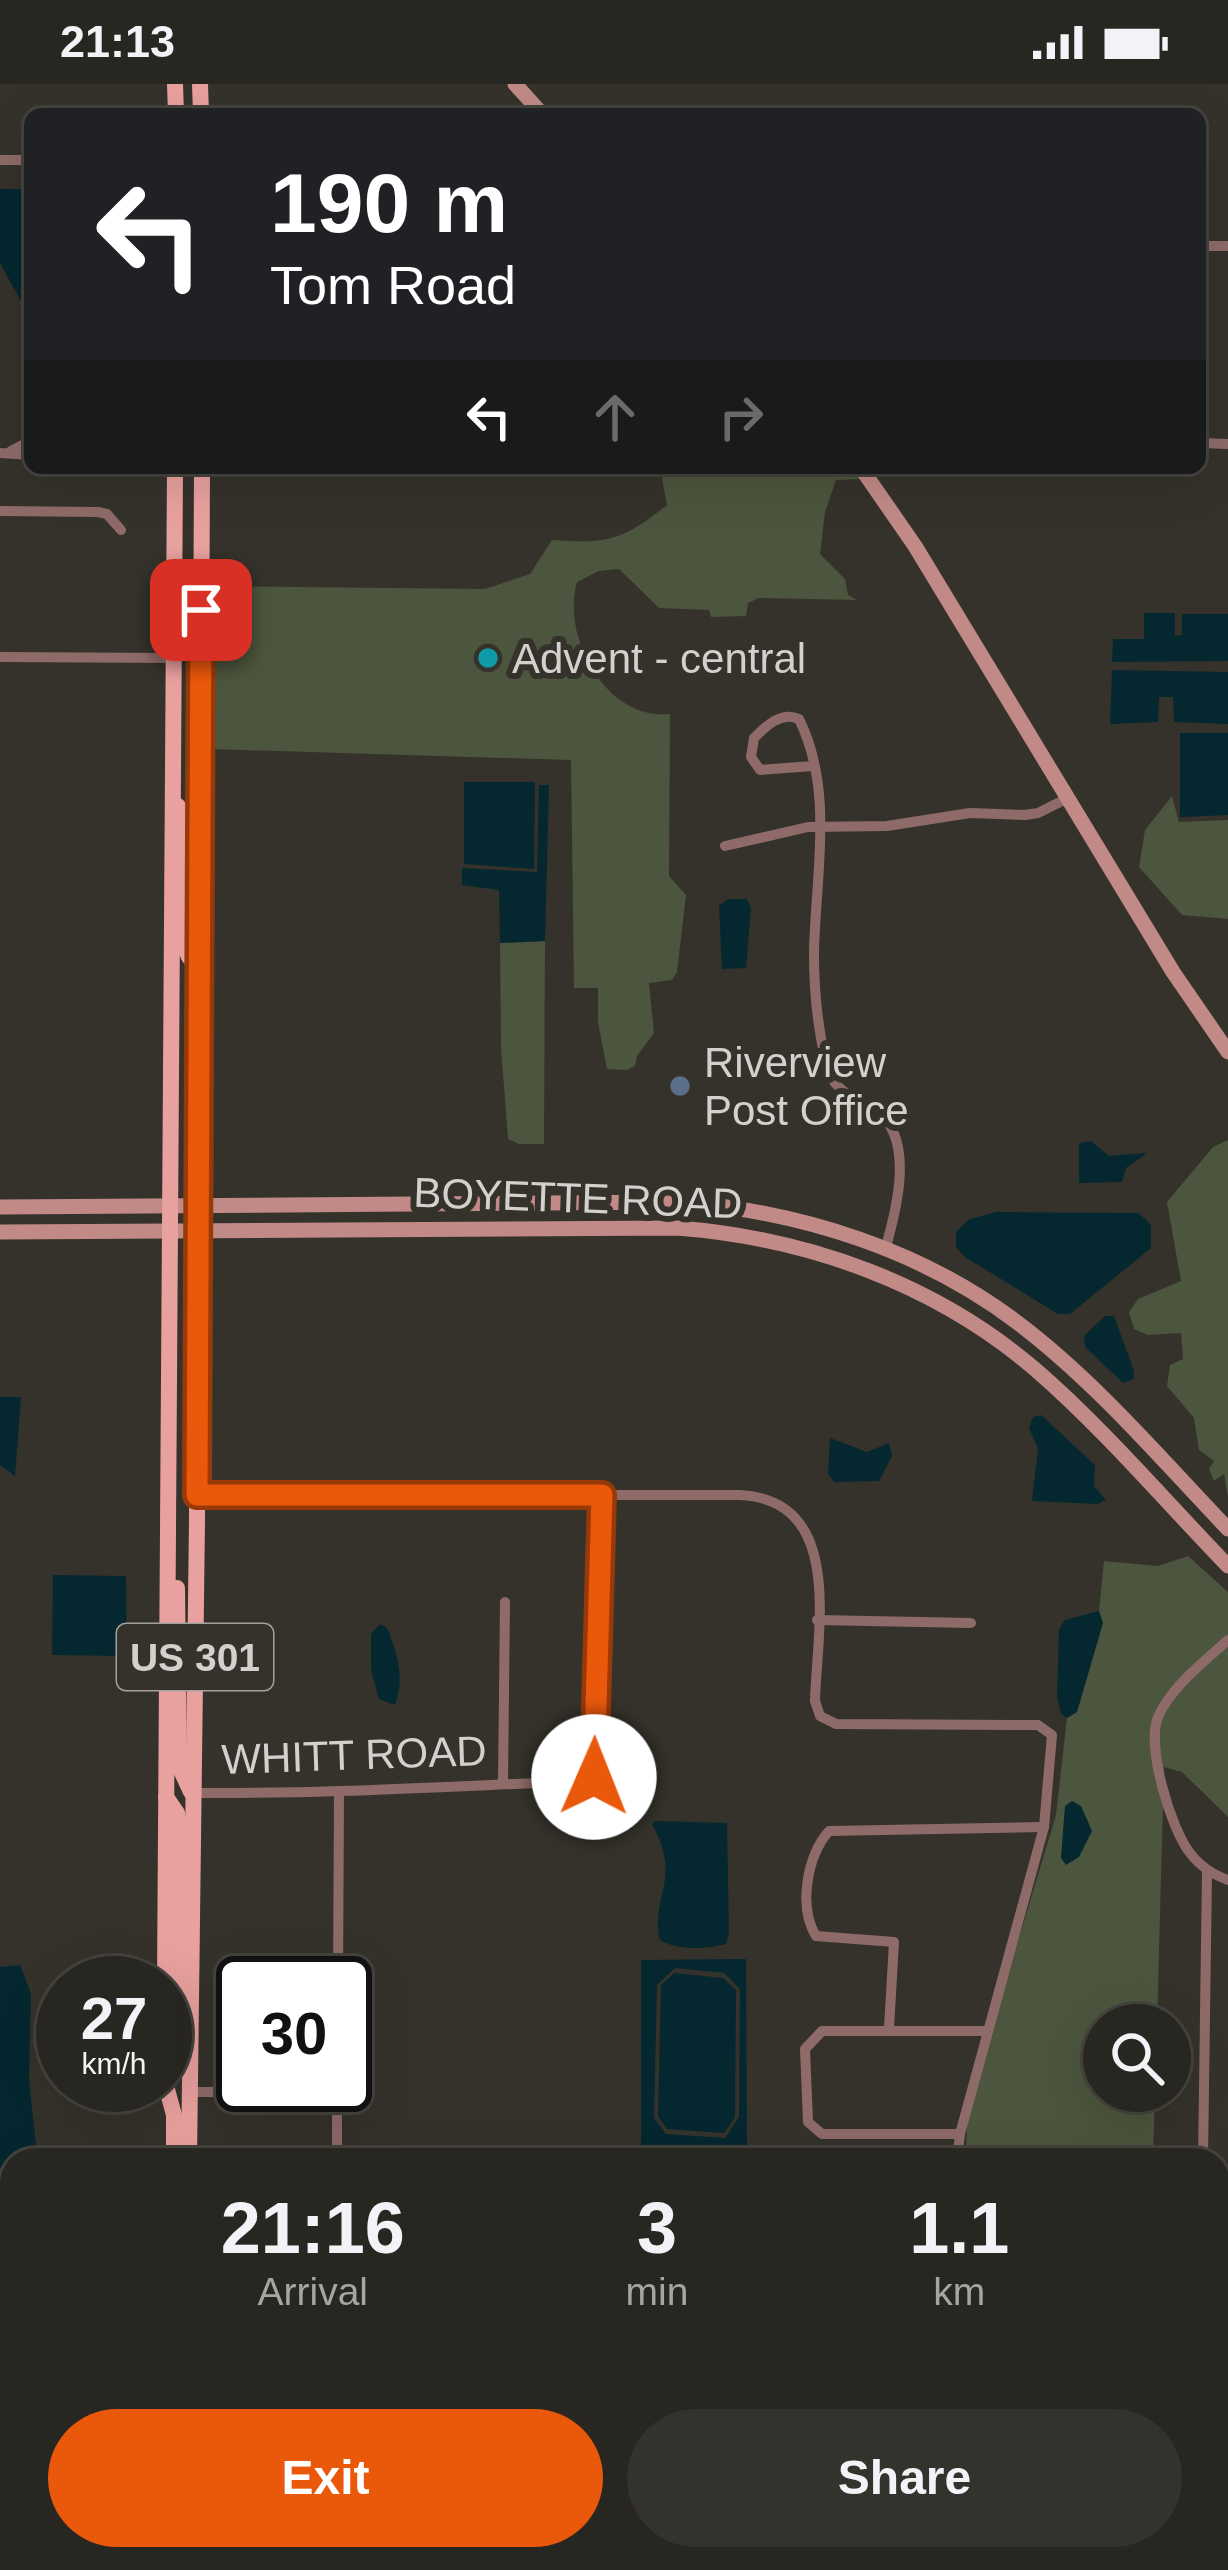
<!DOCTYPE html>
<style>
:root{--surface:#282620;--page:#34322d;--text:#f1f3f6;--muted:#a5a5a5;--line:#44433e;--accent:#ea580c}
body{margin:0;font-family:Arial,sans-serif;background:var(--page);color:var(--text);height:100vh;display:flex;flex-direction:column;font-size:45px;white-space:nowrap}
*{box-sizing:border-box;margin:0}
p{font-size:39px;color:var(--muted)}
.icon{flex:none;width:66px;height:66px;fill:none;stroke:currentColor;stroke-width:2;stroke-linecap:round;stroke-linejoin:round}
.map{position:relative;flex:1;overflow:hidden}
.sheet{position:absolute;left:0px;top:2064px;width:1230px;height:423px;display:flex;flex-direction:column;background:var(--surface);border-radius:36px 36px 0 0;box-shadow:0 12px 48px #0002,0 0 0 3px var(--line)}
.sheet>*{flex:none}
.banner{position:absolute;left:24px;top:24px;width:1182px;height:366px;border-radius:18px;box-shadow:0 12px 48px #0002,0 0 0 3px var(--line);background:#202124;color:#fff;overflow:hidden}
.fabs{position:absolute;left:1083px;top:1920px;display:grid;gap:24px}
.fabs a{display:grid;place-items:center;width:108px;height:108px;border-radius:50%;background:var(--surface);box-shadow:0 12px 48px #0002,0 0 0 3px var(--line);font-size:60px}
.speed{position:absolute;left:36px;top:1872px;display:flex;gap:24px;font-size:60px;font-weight:700;text-align:center}
.speed>*{display:grid;place-content:center;width:156px;height:156px;border-radius:50%;background:var(--surface);box-shadow:0 12px 48px #0002,0 0 0 3px var(--line);line-height:1}
.speed small{font-size:30px;font-weight:400}
.speed .limit{border:6px solid #111;border-radius:18px;background:#fff;color:#111}
.pin{position:absolute;display:grid;place-items:center;width:102px;height:102px;color:#fff;margin:-51px;border-radius:24px;box-shadow:0 6px 18px #0006}
.me{position:absolute;width:132px;margin:-66px;rotate:1deg;stroke-linejoin:round;filter:drop-shadow(0 0 9px #0008)}
.turn{display:flex;align-items:center;gap:42px;height:252px;padding:0 48px;font-size:54px}
.turn .icon{width:156px;height:156px;stroke-width:2.5}
.turn b{display:block;font-size:84px;line-height:102px}
.lanes{display:flex;align-items:center;height:114px;padding:0 48px;background:#0003;justify-content:center;gap:60px;direction:ltr}
.lanes .off{opacity:.35}
.eta{display:flex;justify-content:space-evenly;align-items:center;height:204px;text-align:center}
.eta b{font-size:72px;font-weight:800;line-height:84px}
.button{display:flex;gap:24px;margin-top:auto;padding:24px 48px}
.button a{flex:1;height:138px;border-radius:72px;background:var(--accent);color:#fff;font-size:48px;font-weight:800;line-height:138px;text-align:center}
.button a+a{background:var(--page);color:var(--text)}
.status{display:flex;justify-content:space-between;align-items:center;height:84px;padding:0 60px;background:var(--surface);direction:ltr}
.status svg{height:33px;fill:currentColor}
.map>svg:first-child{display:block}
.green{fill:#4c553d}
.water{fill:#05272f;fill-rule:evenodd}
.lines{fill:none;stroke-linecap:round;stroke-linejoin:round}
.minor{stroke:#8e6b69;stroke-width:10}
.secondary{stroke:#c18a87;stroke-width:15}
.primary{stroke:#e9a19f;stroke-width:16}
.route-casing{stroke:#983908;stroke-width:30}
.route{stroke:#ea580c;stroke-width:21}
.culture-dot{fill:#0f9aa8;stroke:#35322b;stroke-width:4.5}
.service-dot{fill:#5c6f8a;stroke:#35322b;stroke-width:4.5}
.labels{text-anchor:middle;dominant-baseline:central;stroke-width:12;stroke-linejoin:round;paint-order:stroke}
.shield{fill:#35322b;stroke:#a4a19c;stroke-width:3}
.shield-label{font-size:39px;font-weight:bold;fill:#d3d1cd}
.poi-label{font-size:42px;fill:#d3d1cd;stroke:#35322b;text-anchor:start}
.street-label{font-size:42px;fill:#d3d1cd;stroke:#35322b}
</style>
<div class="status"><b>21:13</b><svg viewBox="0 0 49 12"><path d="M0 12V9h3v3zM5 12V6h3v6zM10 12V3h3v9zM15 12V0h3v12zM26 1h20v11H26zM47 4h2v5h-2z"/></svg></div>
<div class="map">
<svg width="1228" height="2486" viewBox="0 0 1228 2486">
<rect width="100%" height="100%" fill="#35322b"/>
<g class="green">
<path d="M 660,384 L 855,384 L 860,395 L 836,396 L 825,428 L 820,470 L 845,495 L 848,511 L 857,516 L 759,514 L 748,519 L 746,532 L 711,533 L 709,526 L 659,524 L 619,485 L 599,487 L 577,498 C 561,554 607,637 670,630 L 669,792 L 686,811 L 677,888 L 672,896 L 649,899 L 654,949 L 637,972 L 635,982 L 627,986 L 607,985 L 598,938 L 598,904 L 574,904 L 571,676 L 210,665 L 210,502 L 485,505 L 530,490 L 552,456 C 609,460 623,456 667,421 Z"/>
<path d="M 1172,712 L 1179,738 L 1228,736 L 1228,835 L 1182,831 L 1139,783 L 1145,746 Z"/>
<path d="M 545,857 L 544,1060 L 519,1060 L 508,1055 L 501,964 L 500,859 Z"/>
<path d="M 1228,1056 L 1228,1413 L 1224,1390 L 1214,1397 L 1209,1385 L 1214,1377 L 1199,1366 L 1194,1334 L 1167,1302 L 1170,1281 L 1183,1275 L 1181,1249 L 1148,1251 L 1134,1245 L 1129,1228 L 1138,1215 L 1181,1197 L 1167,1118 L 1213,1063 Z"/>
<path d="M 1188,1472 L 1228,1508 L 1228,1733 L 1182,1688 L 1164,1683 L 1157,1941 L 1104,1941 L 1104,2007 L 1155,2007 L 1153,2076 L 966,2076 L 967,2027 L 1056,1731 L 1067,1634 L 1077,1627 L 1102,1539 L 1099,1527 L 1104,1477 L 1158,1482 Z"/>
<path d="M 1222,2445 L 1222,2486 L 879,2486 L 909,2475 L 1218,2475 L 1218,2446 Z"/>
</g>
<g class="water">
<path d="M 0,105 L 30,105 L 30,234 L 0,179 Z"/>
<path d="M 1144,529 L 1175,529 L 1175,552 L 1182,551 L 1182,530 L 1228,530 L 1228,577 L 1112,578 L 1113,555 L 1144,555 Z"/>
<path d="M 1112,586 L 1228,588 L 1228,640 L 1174,638 L 1173,613 L 1159,613 L 1158,638 L 1110,640 Z"/>
<path d="M 1180,649 L 1228,649 L 1228,731 L 1180,733 Z"/>
<path d="M 464,698 L 535,698 L 534,785 L 464,780 Z"/>
<path d="M 539,701 L 549,701 L 545,857 L 500,859 L 499,806 L 462,801 L 462,784 L 537,788 Z"/>
<path d="M 728,815 L 747,815 L 751,824 L 746,884 L 722,885 L 719,822 Z"/>
<path d="M 1091,1057 L 1109,1072 L 1147,1069 L 1126,1084 L 1122,1098 L 1079,1099 L 1079,1059 Z"/>
<path d="M 996,1128 L 1139,1129 L 1151,1141 L 1151,1164 L 1070,1230 L 1058,1230 L 965,1173 L 956,1163 L 956,1148 L 968,1136 Z"/>
<path d="M 1105,1232 L 1114,1232 L 1134,1287 L 1134,1295 L 1123,1299 L 1085,1263 L 1084,1252 Z"/>
<path d="M 0,1313 L 21,1313 L 15,1392 L 0,1381 Z"/>
<path d="M 1041,1331 L 1095,1381 L 1094,1402 L 1106,1416 L 1098,1420 L 1032,1417 L 1038,1365 L 1029,1344 L 1033,1333 Z"/>
<path d="M 830,1354 L 867,1368 L 889,1359 L 892,1372 L 879,1397 L 834,1398 L 828,1390 Z"/>
<path d="M 53,1491 L 126,1492 L 127,1572 L 52,1571 Z"/>
<path d="M 1099,1527 L 1103,1539 L 1077,1628 L 1067,1634 L 1061,1630 L 1057,1613 L 1059,1545 L 1065,1536 Z"/>
<path d="M 380,1540 L 387,1544 C 397,1568 405,1595 395,1621 L 379,1615 L 371,1586 L 371,1550 Z"/>
<path d="M 1072,1717 L 1081,1722 L 1092,1747 L 1079,1773 L 1066,1781 L 1061,1774 L 1065,1722 Z"/>
<path d="M 655,1737 L 727,1739 L 729,1850 L 726,1860 C 707,1865 677,1867 660,1856 C 650,1811 683,1797 652,1740 Z"/>
<path d="M 746,1875 L 747,2067 L 641,2064 L 641,1876 ZM 675,1884 L 724,1889 L 740,1905 L 739,2033 L 725,2054 L 666,2050 L 654,2034 L 657,1901 Z"/>
<path d="M 20,1881 L 31,1910 L 29,1995 L 37,2071 L 36,2076 L 12,2076 L 12,2158 L 3,2156 L 0,2134 L 0,1883 Z"/>
<path d="M 674,1889 L 723,1894 L 736,1906 L 735,2033 L 724,2049 L 667,2045 L 658,2032 L 661,1901 Z"/>
</g>
<g class="lines">
<g class="minor">
<path d="M 0,76 L 30,76"/>
<path d="M 1200,162 L 1228,162"/>
<path d="M 1200,359 L 1228,360"/>
<path d="M 11,367 L 30,357"/>
<path d="M 0,369 L 30,371"/>
<path d="M 0,427 L 98,428 L 107,430 L 121,446"/>
<path d="M 0,573 L 174,574"/>
<path d="M 813,682 L 760,686 L 751,673 L 754,654 C 766,642 781,627 799,635 C 835,708 815,793 814,870 C 814,905 818,945 826,979 C 832,1008 855,1013 876,1027 C 916,1054 896,1128 885,1166"/>
<path d="M 725,762 L 808,743 L 887,742 L 970,729 L 1025,731 L 1038,729 L 1068,714"/>
<path d="M 197,1411 L 740,1411 C 845,1416 817,1545 815,1617 L 820,1632 L 836,1640 L 1038,1641 L 1052,1651 L 1044,1743 L 960,2050 L 957,2076"/>
<path d="M 817,1536 L 971,1539"/>
<path d="M 1228,1556 C 1204,1578 1171,1603 1158,1633 C 1146,1663 1171,1745 1190,1769 C 1201,1783 1212,1790 1228,1796"/>
<path d="M 503,1698 L 505,1518"/>
<path d="M 192,1709 C 324,1710 454,1702 585,1697 L 594,1693 L 602,1411"/>
<path d="M 338,1899 L 339,1709"/>
<path d="M 889,1944 L 894,1858 L 816,1852 C 798,1823 807,1772 829,1747 L 1044,1743"/>
<path d="M 189,2008 L 337,2008"/>
<path d="M 960,2050 L 822,2050 L 808,2038 L 805,1965 L 822,1947 L 988,1947"/>
<path d="M 337,2076 L 337,2004"/>
<path d="M 1203,2076 L 1207,1788"/>
<path d="M 1218,2118 L 1228,2118"/>
<path d="M 0,2373 L 12,2373"/>
<path d="M 46,2475 L 46,2486"/>
<path d="M 345,2475 L 345,2486"/>
<path d="M 592,2475 L 592,2486"/>
<path d="M 883,2486 L 885,2475"/>
</g>
<g class="secondary">
<path d="M 515,0 L 542,30"/>
<path d="M 861,384 L 915,462 L 1173,888 L 1228,968"/>
<path d="M 0,1123 L 685,1118 C 804,1129 922,1166 1018,1239 C 1096,1298 1161,1375 1228,1445"/>
<path d="M 0,1148 L 677,1144 C 808,1154 936,1200 1036,1286 C 1105,1346 1165,1417 1228,1482"/>
</g>
<g class="primary">
<path d="M 175,0 L 176,30"/>
<path d="M 200,0 L 201,30"/>
<path d="M 178,722 L 185,745 L 185,863 L 189,873 L 196,876"/>
<path d="M 177,1504 L 179,1682 L 191,1708"/>
<path d="M 166,1713 L 177,1729 L 180,1749 L 181,1983"/>
<path d="M 165,1899 L 175,384"/>
<path d="M 165,1998 L 174,2031 L 174,2076"/>
<path d="M 189,2076 L 197,1436 L 202,384"/>
<path d="M 162,2475 L 168,2486"/>
<path d="M 186,2486 L 186,2475"/>
</g>
</g>
<g class="lines">
<g class="route-casing">
<path id="route" d="M 201,526 L 197,1411 L 602,1411 L 594,1693"/>
</g>
<use href="#route" class="route"/>
</g>
<circle class="culture-dot" cx="488" cy="574" r="12"/>
<circle class="service-dot" cx="680" cy="1002" r="12"/>
<g class="labels">
<rect class="shield" x="117" y="1540" width="156" height="66" rx="9"/>
<g class="shield-label">
<text x="195" y="1573">US 301</text>
</g>
<g class="poi-label">
<text x="512" y="574">Advent - central</text>
<text x="704" y="978">Riverview<tspan x="704" dy="48">Post Office</tspan></text>
</g>
<g class="street-label">
<text transform="translate(578 1114) rotate(2)">BOYETTE ROAD</text>
<text transform="translate(354 1671) rotate(-2)">WHITT ROAD</text>
</g>
</g>
</svg>
<div class="fabs">
<a><svg class="icon" aria-label="search" viewBox="0 0 24 24"><circle cx="10" cy="10" r="6"/><path d="M15 15l6 6"/></svg></a>
</div>
<div class="speed"><div>27<small>km/h</small></div><div class="limit">30</div></div>
<div class="pin" style="left:201px;top:526px;background:#d93025"><svg class="icon" aria-label="arrive" viewBox="0 0 24 24"><path d="M6 21V4h12l-3 4 3 4H6"/></svg></div>
<svg class="me" style="left:594px;top:1693px" viewBox="-20 -20 40 40"><circle r="19" fill="#fff"/><path d="M0-13L10 11 0 6-10 11z" fill="#ea580c"/></svg>
<div class="banner">
<div class="turn"><svg class="icon" aria-label="left" viewBox="0 0 24 24"><path d="M17 20v-9H6M10 6l-5 5 5 5"/></svg><div><b>190 m</b>Tom Road</div></div>
<div class="lanes"><svg class="icon" aria-label="left" viewBox="0 0 24 24"><path d="M17 20v-9H6M10 6l-5 5 5 5"/></svg><svg class="icon off" aria-label="ahead" viewBox="0 0 24 24"><path d="M12 20V5M6 11l6-6 6 6"/></svg><svg class="icon off" aria-label="right" viewBox="0 0 24 24"><path d="M7 20v-9h11M14 6l5 5-5 5"/></svg></div>
</div>
<section class="sheet">
<div class="eta">
<div><b>21:16</b><p>Arrival</p></div>
<div><b>3</b><p>min</p></div>
<div><b>1.1</b><p>km</p></div>
</div>
<div class="button"><a>Exit</a><a>Share</a></div>
</section>
</div>
